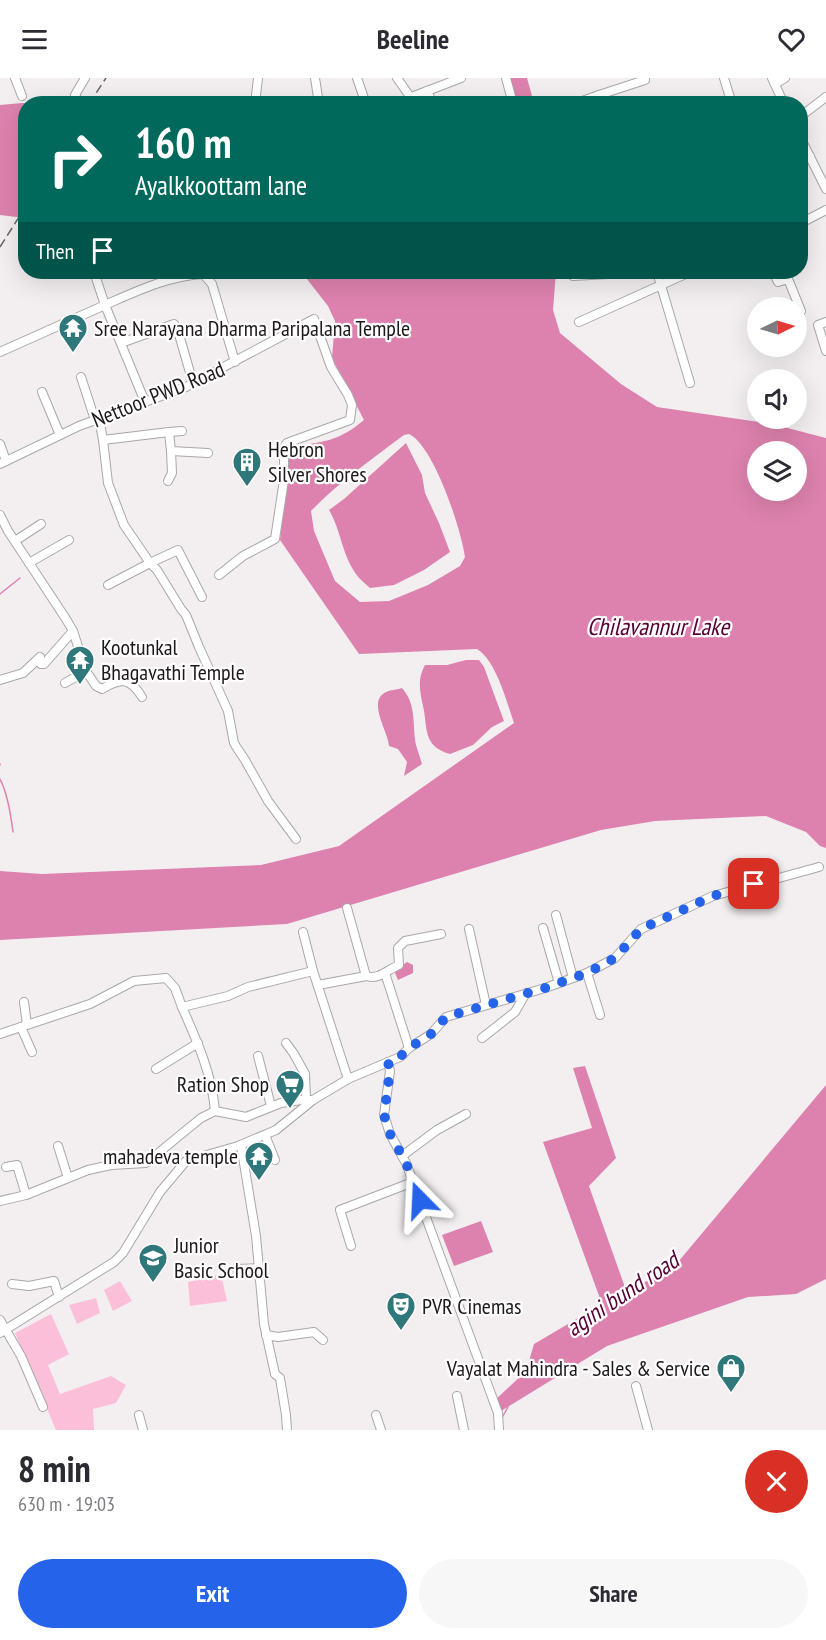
<!DOCTYPE html>
<meta charset="utf-8">
<style>
:root{--surface:#fff;--page:#f7f7f7;--text:#2b2b33;--muted:#7c7c81;--accent:#2563eb}
body{margin:0;font-family:"PT Sans Narrow",sans-serif;background:var(--page);color:var(--text);height:100vh;display:flex;flex-direction:column;font-size:22px;white-space:nowrap}
*{box-sizing:border-box;margin:0}
p{font-size:20px;color:var(--muted)}
.icon{flex:none;width:33px;height:33px;fill:none;stroke:currentColor;stroke-width:2;stroke-linecap:round;stroke-linejoin:round}
.map{position:relative;height:1352px;overflow:hidden}
.panel{display:flex;flex-direction:column;background:var(--surface);flex:1}
.panel>*{flex:none}
.guide{position:absolute;left:18px;top:18px;width:790px;height:183px;border-radius:24px;box-shadow:0 6px 24px #0002;background:#00695c;color:#fff;overflow:hidden}
.needle{width:39px;rotate:85deg}
.controls{position:absolute;left:747px;top:219px;display:grid;gap:12px}
.controls a{display:grid;place-items:center;width:60px;height:60px;border-radius:50%;background:var(--surface);box-shadow:0 6px 24px #0002;font-size:30px}
.pin{position:absolute;display:grid;place-items:center;width:51px;height:51px;color:#fff;margin:-26px;border-radius:12px;box-shadow:0 3px 9px #0006}
.me{position:absolute;width:66px;margin:-33px;rotate:339deg;stroke-linejoin:round;filter:drop-shadow(0 0 4px #0008)}
.turn{display:flex;align-items:center;gap:21px;height:126px;padding:0 18px;font-size:27px}
.turn .icon{width:78px;height:78px;stroke-width:2.5}
.turn b{display:block;font-size:42px;line-height:51px}
.then{display:flex;align-items:center;height:57px;padding:0 18px;background:#0003;gap:12px;font-size:22px}
.round{display:grid;place-items:center;flex:none;width:63px;height:63px;border-radius:32px;background:var(--page)}
.head{display:flex;align-items:center;justify-content:space-between;height:102px;padding:0 18px}
h1{font-size:36px;font-weight:700;line-height:45px}
.cta{display:flex;gap:12px;margin-top:auto;padding:12px 18px}
.cta a{flex:1;height:69px;border-radius:36px;background:var(--accent);color:#fff;font-size:24px;font-weight:700;line-height:69px;text-align:center}
.cta a+a{background:var(--page);color:var(--text)}
header{display:flex;justify-content:space-between;align-items:center;height:78px;padding:0 18px;background:var(--surface);font-size:27px;font-weight:700}
.map>svg:first-child{display:block}
.green{fill:#fcbfda}
.water{fill:#dd82ae;fill-rule:evenodd}
.lines{fill:none;stroke-linecap:round;stroke-linejoin:round}
.stream{stroke:#dd82ae;stroke-width:1.5}
.minor-casing{stroke:#aaa7a8;stroke-width:10}
.minor{stroke:#fff;stroke-width:8}
.rail{stroke:#676566;stroke-width:1.5;stroke-dasharray:9 4.5;stroke-linecap:butt}
.route{stroke:#2563eb;stroke-width:10;stroke-dasharray:0 18}
.labels{text-anchor:middle;dominant-baseline:central;stroke-width:4.5;stroke-linejoin:round;paint-order:stroke}
.poi-label{font-size:22px;fill:#1b1a1b;stroke:#fffdfe;text-anchor:start}
.street-label{font-size:22px;fill:#1b1a1b;stroke:#fffdfe}
.water-label{font-size:24px;font-style:italic;fill:#550135;stroke:#fffdfe}
</style>
<header><svg class="icon" aria-label="menu" viewBox="0 0 24 24"><path d="M4 6h16M4 12h16M4 18h16"/></svg>Beeline<svg class="icon" aria-label="heart" viewBox="0 0 24 24"><path d="M12 20l-8-8c-3-5 5-10 8-4 3-6 11-1 8 4z"/></svg></header>
<div class="map">
<svg width="826" height="1352" viewBox="0 0 826 1352">
<rect width="100%" height="100%" fill="#f3eff1"/>
<g class="green">
<path d="M 221,1196 L 227,1223 L 190,1228 L 188,1204 Z"/>
<path d="M 120,1203 L 132,1223 L 113,1233 L 104,1212 Z"/>
<path d="M 96,1220 L 100,1235 L 77,1246 L 69,1227 Z"/>
<path d="M 51,1236 L 69,1276 L 48,1287 L 60,1316 L 111,1298 L 126,1307 L 116,1325 L 93,1331 L 94,1352 L 56,1352 L 15,1255 Z"/>
</g>
<g class="water">
<path d="M 509,0 L 527,0 L 534,25 L 516,25 Z"/>
<path d="M 22,25 L 68,25 L 26,26 L 25,140 L 0,137 L 0,27 Z"/>
<path d="M 298,194 L 556,194 L 553,232 L 560,255 L 621,306 L 657,329 L 772,346 L 826,360 L 826,770 L 820,768 L 806,754 L 766,738 L 655,743 L 601,752 L 287,846 L 0,862 L 0,793 L 42,796 L 261,787 L 339,768 L 514,645 C 507,625 496,582 477,571 L 359,576 L 280,462 L 289,369 C 322,364 338,364 364,342 L 332,280 L 335,243 L 328,228 L 303,196 ZM 409,356 C 434,368 461,451 465,479 L 460,488 L 428,507 L 389,523 L 360,524 L 335,503 L 314,453 L 311,433 C 339,404 372,381 404,357 ZM 758,374 L 796,374 L 796,412 L 758,412 Z"/>
<path d="M 406,365 L 422,397 L 425,415 L 439,445 L 450,474 L 424,492 L 394,507 L 370,510 C 365,505 359,501 356,496 C 342,477 341,452 329,432 L 344,421 Z"/>
<path d="M 466,582 L 479,582 L 484,589 L 504,643 L 492,649 L 473,667 L 450,676 C 422,668 428,650 423,628 C 420,612 417,602 425,587 L 447,587 Z"/>
<path d="M 402,610 C 417,627 412,646 416,667 C 418,673 420,680 422,686 L 404,698 L 407,684 L 398,671 L 389,668 C 388,654 369,626 383,616 C 387,612 396,612 402,610 Z"/>
<path d="M 407,884 L 413,887 L 413,895 L 398,902 L 395,895 L 396,892 Z"/>
<path d="M 585,988 L 616,1080 L 589,1108 L 627,1215 L 678,1184 L 826,1007 L 826,1201 L 796,1216 L 748,1219 L 607,1268 L 498,1335 L 494,1323 L 526,1293 L 534,1266 L 602,1226 L 543,1064 L 592,1050 L 573,990 Z"/>
<path d="M 481,1143 L 493,1174 L 454,1188 L 442,1157 Z"/>
</g>
<g class="lines">
<g class="stream">
<path d="M 0,516 L 20,500"/>
<path d="M 0,686 L 0,687"/>
<path d="M 0,701 C 7,714 11,738 13,754"/>
<path d="M 503,1338 L 508,1329"/>
</g>
<g class="minor-casing">
<g id="minor">
<path d="M 15,0 L 22,18"/>
<path d="M 315,0 L 319,26"/>
<path d="M 357,0 L 366,26"/>
<path d="M 397,0 L 411,20"/>
<path d="M 506,0 L 513,26"/>
<path d="M 724,0 L 732,26"/>
<path d="M 772,0 L 784,26"/>
<path d="M 775,6 L 785,0"/>
<path d="M 427,13 L 433,26"/>
<path d="M 406,23 L 414,18 L 461,0"/>
<path d="M 80,26 L 75,17 L 85,0"/>
<path d="M 172,26 L 173,25"/>
<path d="M 255,26 L 258,0"/>
<path d="M 497,26 L 512,22"/>
<path d="M 574,26 L 599,17"/>
<path d="M 602,26 L 599,17 L 645,2 L 645,0"/>
<path d="M 801,38 L 826,19"/>
<path d="M 801,61 L 826,111"/>
<path d="M 801,84 L 810,78"/>
<path d="M 801,145 L 826,132"/>
<path d="M 657,194 L 690,305"/>
<path d="M 773,194 L 778,204 L 788,201 L 801,233"/>
<path d="M 573,198 L 609,196 L 617,194"/>
<path d="M 579,244 L 690,194"/>
<path d="M 826,244 L 818,247 L 826,273"/>
<path d="M 121,265 L 174,246 L 178,253 L 193,305"/>
<path d="M 0,274 L 105,227 L 94,194"/>
<path d="M 81,299 L 95,342"/>
<path d="M 42,314 L 60,357"/>
<path d="M 145,324 L 105,227 C 137,213 168,198 203,196 L 212,206 L 235,284"/>
<path d="M 99,340 L 103,362 L 169,354 L 171,373 L 208,375"/>
<path d="M 169,354 L 182,353"/>
<path d="M 103,362 L 108,405 L 124,447 L 150,485 L 108,507"/>
<path d="M 0,366 L 6,383"/>
<path d="M 0,386 L 79,348 L 186,309 L 314,241 L 331,289 L 348,317 L 352,327 L 350,342 L 287,365 L 284,369 L 284,402 L 275,461 L 243,478 L 219,497"/>
<path d="M 168,403 L 172,395 L 171,373"/>
<path d="M 0,437 L 8,453 L 66,541 L 73,553 L 86,593 L 96,608 L 102,611 C 120,600 130,599 142,619"/>
<path d="M 15,463 L 41,446"/>
<path d="M 29,485 L 69,462"/>
<path d="M 202,519 L 178,472 L 150,485 L 157,492 L 181,531 L 186,537 L 199,569 L 228,633 L 234,665 L 237,670 L 245,682 L 268,723 L 296,761"/>
<path d="M 0,602 L 23,595 L 40,579 L 41,586 L 44,586 L 73,553"/>
<path d="M 65,605 L 86,593"/>
<path d="M 347,830 L 366,898 C 379,902 387,892 399,887 L 398,870 L 405,863 L 441,856"/>
<path d="M 556,837 L 573,900"/>
<path d="M 543,850 L 559,905"/>
<path d="M 469,851 L 486,927"/>
<path d="M 303,854 L 313,893 L 348,1001"/>
<path d="M 385,895 L 409,970"/>
<path d="M 587,895 L 600,937"/>
<path d="M 318,907 L 366,898"/>
<path d="M 24,924 L 27,947"/>
<path d="M 182,929 C 197,963 212,996 215,1033"/>
<path d="M 21,949 L 32,974"/>
<path d="M 0,956 L 90,926 L 134,903 L 166,900 L 175,910 L 182,929 L 228,918 L 248,909 L 313,893"/>
<path d="M 482,960 L 515,934 L 526,915"/>
<path d="M 286,965 L 294,976 L 305,996 L 306,1022"/>
<path d="M 258,978 L 271,1028"/>
<path d="M 388,984 L 390,993 L 384,1037 L 390,1056 L 406,1085 L 498,1335 L 499,1352"/>
<path d="M 156,991 L 198,965"/>
<path d="M 265,1057 L 275,1082"/>
<path d="M 241,1067 L 256,1158 L 264,1246 L 275,1296 L 280,1300 L 286,1337 L 287,1352"/>
<path d="M 58,1068 L 68,1100"/>
<path d="M 402,1078 L 437,1052 L 466,1036"/>
<path d="M 6,1089 L 17,1087 L 26,1117"/>
<path d="M 0,1123 L 26,1117 L 88,1092 L 111,1087 L 146,1085 L 201,1040 L 215,1033 L 246,1039 L 281,1025 L 301,1022 L 313,1022"/>
<path d="M 351,1168 L 340,1132 L 413,1104"/>
<path d="M 237,1191 L 259,1190"/>
<path d="M 12,1206 L 29,1208 L 54,1203 L 59,1219"/>
<path d="M 0,1242 L 21,1278 L 43,1329"/>
<path d="M 0,1255 L 114,1184 L 123,1175 L 160,1114 L 186,1083 L 238,1068 L 276,1052 L 313,1022 L 348,1001 L 400,979 L 409,970 L 431,956 L 446,939 L 545,910 L 587,895 L 615,880 L 641,851 L 713,818 L 819,789"/>
<path d="M 266,1257 L 278,1259 L 314,1254 L 323,1262"/>
<path d="M 636,1308 L 648,1352"/>
<path d="M 457,1318 L 464,1352"/>
<path d="M 139,1337 L 143,1352"/>
<path d="M 376,1337 L 381,1352"/>
</g>
</g>
<use href="#minor" class="minor"/>
<g class="rail">
<path d="M 89,26 L 106,0"/>
<path d="M 0,169 L 26,128"/>
</g>
</g>
<g class="lines">
<path class="route" d="M 420,1122 L 406,1085 L 390,1056 L 384,1037 L 390,993 L 388,984 L 400,979 L 409,970 L 431,956 L 446,939 L 545,910 L 587,895 L 615,880 L 641,851 L 713,818 L 754,806"/>
</g>
<defs>
<g id="temple-pin" transform="scale(1.5)"><path d="M0 17L-7.5 6A9.5 9.5 0 1 1 7.5 6Z" fill="#2e777b" stroke="#fffdfe"/><path d="M0-6L5-2H3V0L6.5 2.5H4V6H1.5V3h-3V6H-4V2.5H-6.5L-3 0V-2H-5Z" fill="#fff"/></g>
<g id="building-pin" transform="scale(1.5)"><path d="M0 17L-7.5 6A9.5 9.5 0 1 1 7.5 6Z" fill="#2e777b" stroke="#fffdfe"/><path d="M-4-6H4V6H1V3H-1V6H-4ZM-2.5-4.3h1.7v1.8h-1.7ZM.8-4.3h1.7v1.8H.8ZM-2.5-1h1.7V.8h-1.7ZM.8-1h1.7V.8H.8Z" fill="#fff"/></g>
<g id="supermarket-pin" transform="scale(1.5)"><path d="M0 17L-7.5 6A9.5 9.5 0 1 1 7.5 6Z" fill="#2e777b" stroke="#fffdfe"/><path d="M-6-5.5h2.5l.6 2H6L4.5 2H-2.5L-4.4-4H-6ZM-1.5 3.2a1.3 1.3 0 1 0 .1 0ZM3 3.2a1.3 1.3 0 1 0 .1 0Z" fill="#fff"/></g>
<g id="school-pin" transform="scale(1.5)"><path d="M0 17L-7.5 6A9.5 9.5 0 1 1 7.5 6Z" fill="#2e777b" stroke="#fffdfe"/><path d="M0-5L7-2L0 1L-7-2ZM-4 1L0 2.5L4 1V4Q0 6-4 4Z" fill="#fff"/></g>
<g id="theatre-pin" transform="scale(1.5)"><path d="M0 17L-7.5 6A9.5 9.5 0 1 1 7.5 6Z" fill="#2e777b" stroke="#fffdfe"/><path d="M-5-5.5Q0-4 5-5.5V0Q5 5 0 6Q-5 5-5 0ZM-3.3-2.5H-1v1.5H-3.3ZM1-2.5H3.3v1.5H1ZM-2.8 1Q0 5.5 2.8 1Z" fill="#fff"/></g>
<g id="shop-pin" transform="scale(1.5)"><path d="M0 17L-7.5 6A9.5 9.5 0 1 1 7.5 6Z" fill="#2e777b" stroke="#fffdfe"/><path d="M-5-2.5h2.3a2.7 3.5 0 0 1 5.4 0H5L5.5 6h-11ZM-1.5-2.5h3a1.5 2.3 0 0 0-3 0Z" fill="#fff"/></g>
</defs>
<g fill-rule="evenodd">
<use href="#temple-pin" x="73" y="250"/>
<use href="#building-pin" x="247" y="384"/>
<use href="#temple-pin" x="80" y="582"/>
<use href="#supermarket-pin" x="290" y="1006"/>
<use href="#temple-pin" x="259" y="1078"/>
<use href="#school-pin" x="153" y="1180"/>
<use href="#theatre-pin" x="401" y="1228"/>
<use href="#shop-pin" x="731" y="1290"/>
</g>
<g class="labels">
<g class="poi-label">
<text x="94" y="250">Sree Narayana Dharma Paripalana Temple</text>
<text x="268" y="371">Hebron<tspan x="268" dy="25">Silver Shores</tspan></text>
<text x="101" y="569">Kootunkal<tspan x="101" dy="25">Bhagavathi Temple</tspan></text>
<text x="269" y="1006" text-anchor="end">Ration Shop</text>
<text x="238" y="1078" text-anchor="end">mahadeva temple</text>
<text x="174" y="1167">Junior<tspan x="174" dy="25">Basic School</tspan></text>
<text x="422" y="1228">PVR Cinemas</text>
<text x="710" y="1290" text-anchor="end">Vayalat Mahindra - Sales &amp; Service</text>
</g>
<g class="street-label">
<text transform="translate(158 316) rotate(-22)">Nettoor PWD Road</text>
</g>
<g class="water-label">
<text x="658" y="548">Chilavannur Lake</text>
<text transform="translate(622 1216) rotate(-34)">agini bund road</text>
</g>
</g>
</svg>
<div class="controls">
<a><svg class="needle" viewBox="-14 -14 28 28"><path d="M0-13l5 13h-10z" fill="#e53935"/><path d="M0 13l5-13h-10z" fill="#7c7c81"/></svg></a>
<a><svg class="icon" aria-label="sound" viewBox="0 0 24 24"><path d="M4 9h4l5-4v14l-5-4H4zM17 9q2 3 0 6"/></svg></a>
<a><svg class="icon" aria-label="layers" viewBox="0 0 24 24"><path d="M12 4l9 5-9 5-9-5zM3 14l9 5 9-5"/></svg></a>
</div>
<div class="pin" style="left:754px;top:806px;background:#d93025"><svg class="icon" aria-label="arrive" viewBox="0 0 24 24"><path d="M6 21V4h12l-3 4 3 4H6"/></svg></div>
<svg class="me" style="left:420px;top:1122px" viewBox="-20 -20 40 40"><path d="M0-17L14 15 0 8-14 15z" fill="#2563eb" stroke="#fff" stroke-width="4"/></svg>
<div class="guide">
<div class="turn"><svg class="icon" aria-label="right" viewBox="0 0 24 24"><path d="M7 20v-9h11M14 6l5 5-5 5"/></svg><div><b>160 m</b>Ayalkkoottam lane</div></div>
<div class="then">Then<svg class="icon" aria-label="arrive" viewBox="0 0 24 24"><path d="M6 21V4h12l-3 4 3 4H6"/></svg></div>
</div>
</div>
<section class="panel">
<div class="head"><div><h1>8 min</h1><p>630 m · 19:03</p></div><a class="round" style="background:#d93025;color:#fff"><svg class="icon" aria-label="close" viewBox="0 0 24 24"><path d="M6 6l12 12M18 6L6 18"/></svg></a></div>
<div class="cta"><a>Exit</a><a>Share</a></div>
</section>
